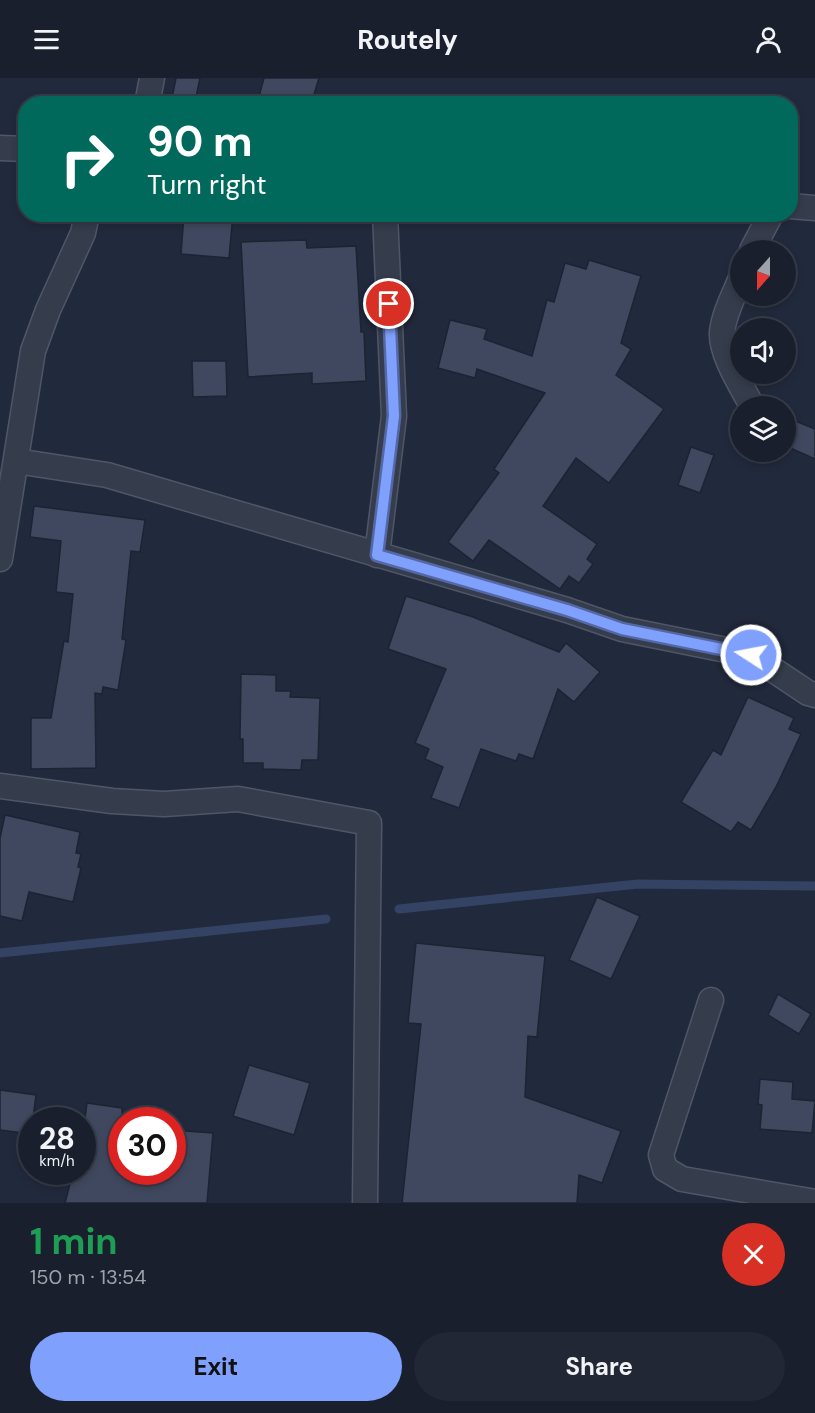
<!DOCTYPE html>
<meta charset="utf-8">
<style>
:root{--surface:#191f2d;--page:#222735;--text:#f1f3f6;--muted:#9fa2aa;--line:#373d49;--accent:#80a0fe}
body{margin:0;font-family:"DM Sans",sans-serif;background:var(--page);color:var(--text);height:100vh;display:flex;flex-direction:column;font-size:22px;white-space:nowrap}
*{box-sizing:border-box;margin:0}
p{font-size:20px;color:var(--muted)}
.icon{flex:none;width:33px;height:33px;fill:none;stroke:currentColor;stroke-width:2;stroke-linecap:round;stroke-linejoin:round}
.map{position:relative;height:1125px;overflow:hidden}
.sheet{display:flex;flex-direction:column;background:var(--surface);flex:1}
.sheet>*{flex:none}
.top-card{position:absolute;left:18px;top:18px;width:780px;height:126px;border-radius:24px;box-shadow:0 3px 9px #0003,0 0 0 2px var(--line);background:#00695c;color:#fff;overflow:hidden}
.needle{width:39px;rotate:201deg}
.tools{position:absolute;left:730px;top:162px;display:grid;gap:12px}
.tools a{display:grid;place-items:center;width:66px;height:66px;border-radius:50%;background:var(--surface);box-shadow:0 3px 9px #0003,0 0 0 2px var(--line);font-size:30px}
.speed{position:absolute;left:18px;top:1029px;display:flex;gap:12px;font-size:30px;font-weight:700;text-align:center}
.speed>*{display:grid;place-content:center;width:78px;height:78px;border-radius:50%;background:var(--surface);box-shadow:0 3px 9px #0003,0 0 0 2px var(--line);line-height:1}
.speed small{font-size:15px;font-weight:400}
.speed .limit{border:9px solid #d22;background:#fff;color:#111}
.pin{position:absolute;display:grid;place-items:center;width:51px;height:51px;color:#fff;margin:-26px;border:3px solid #fff;border-radius:50%;box-shadow:0 2px 6px #0007}
.me{position:absolute;width:66px;margin:-33px;rotate:281deg;stroke-linejoin:round;filter:drop-shadow(0 0 4px #0008)}
.turn{display:flex;align-items:center;gap:21px;height:126px;padding:0 30px;font-size:27px}
.turn .icon{width:78px;height:78px;stroke-width:2.5}
.turn b{display:block;font-size:42px;line-height:51px}
.round{display:grid;place-items:center;flex:none;width:63px;height:63px;border-radius:32px;background:var(--page)}
.headline{display:flex;align-items:center;justify-content:space-between;height:102px;padding:0 30px}
h1{font-size:36px;font-weight:700;line-height:45px;color:#1e9e55}
.cta{display:flex;gap:12px;margin-top:auto;padding:12px 30px}
.cta a{flex:1;height:69px;border-radius:36px;background:var(--accent);color:#111;font-size:24px;font-weight:700;line-height:69px;text-align:center}
.cta a+a{background:var(--page);color:var(--text)}
header{display:flex;justify-content:space-between;align-items:center;height:78px;padding:0 30px;background:var(--surface);font-size:27px;font-weight:700}
.map>svg:first-child{display:block}
.lines{fill:none;stroke-linecap:round;stroke-linejoin:round}
.stream{stroke:#344264;stroke-width:9}
.building{fill:#40485f;stroke:#1c2333;stroke-width:1.5}
.street-casing{stroke:#505667;stroke-width:27}
.street{stroke:#353c4c;stroke-width:24}
.route-casing{stroke:#5368a5;stroke-width:15}
.route{stroke:#80a0fe;stroke-width:10}
</style>
<header><svg class="icon" aria-label="menu" viewBox="0 0 24 24"><path d="M4 6h16M4 12h16M4 18h16"/></svg>Routely<svg class="icon" aria-label="person" viewBox="0 0 24 24"><circle cx="12" cy="8" r="4"/><path d="M4 21q1-7 8-7t8 7"/></svg></header>
<div class="map">
<svg width="815" height="1125" viewBox="0 0 815 1125">
<rect width="100%" height="100%" fill="#21293c"/>
<g class="lines">
<g class="stream">
<path d="M 399,831 L 638,806 L 815,808"/>
<path d="M 0,875 L 326,841"/>
</g>
</g>
<g class="building">
<path d="M 176,0 L 200,0 L 195,24 L 172,20 Z"/>
<path d="M 264,0 L 319,0 L 311,26 L 257,26 Z"/>
<path d="M 184,136 L 233,136 L 229,180 L 181,176 Z"/>
<path d="M 306,162 L 307,170 L 356,168 L 361,254 L 364,254 L 366,303 L 312,306 L 312,295 L 248,299 L 241,164 Z"/>
<path d="M 589,182 L 641,198 L 621,265 L 631,271 L 616,297 L 664,331 L 609,405 L 576,380 L 543,428 L 597,466 L 587,481 L 593,486 L 579,505 L 569,498 L 560,511 L 489,462 L 473,483 L 448,464 L 499,395 L 494,391 L 545,315 L 477,291 L 475,300 L 438,290 L 450,242 L 487,251 L 484,261 L 532,278 L 547,222 L 554,224 L 565,185 L 586,191 Z"/>
<path d="M 192,283 L 226,283 L 227,318 L 193,319 Z"/>
<path d="M 786,339 L 815,351 L 815,381 L 786,368 Z"/>
<path d="M 691,369 L 714,377 L 700,415 L 678,407 Z"/>
<path d="M 34,428 L 145,442 L 140,474 L 131,473 L 122,561 L 126,562 L 118,612 L 103,609 L 102,616 L 95,615 L 96,690 L 31,691 L 31,640 L 51,640 L 64,563 L 68,564 L 73,516 L 56,514 L 61,463 L 30,459 Z"/>
<path d="M 406,518 L 473,539 L 559,574 L 566,565 L 600,594 L 574,624 L 558,611 L 533,681 L 519,676 L 516,683 L 481,671 L 459,730 L 431,720 L 443,689 L 425,681 L 429,671 L 415,665 L 446,591 L 388,571 Z"/>
<path d="M 241,596 L 276,597 L 276,613 L 291,613 L 290,619 L 320,620 L 318,682 L 302,682 L 301,692 L 263,691 L 263,685 L 243,685 L 243,661 L 240,661 Z"/>
<path d="M 748,619 L 794,640 L 789,651 L 801,656 L 776,709 L 751,752 L 738,744 L 731,754 L 681,724 L 713,672 L 721,677 Z"/>
<path d="M 5,737 L 80,754 L 76,775 L 81,776 L 78,789 L 81,790 L 73,824 L 29,814 L 22,843 L 0,838 L 0,760 Z"/>
<path d="M 597,819 L 640,838 L 611,901 L 569,882 Z"/>
<path d="M 416,865 L 545,878 L 537,959 L 528,958 L 525,1019 L 621,1053 L 602,1105 L 579,1097 L 577,1125 L 402,1125 L 421,946 L 408,945 Z"/>
<path d="M 778,916 L 811,936 L 799,956 L 768,937 Z"/>
<path d="M 249,987 L 310,1005 L 294,1057 L 233,1038 Z"/>
<path d="M 760,1001 L 793,1004 L 792,1021 L 815,1023 L 812,1055 L 760,1051 L 762,1027 L 758,1026 Z"/>
<path d="M 0,1012 L 36,1017 L 31,1056 L 0,1052 Z"/>
<path d="M 87,1025 L 122,1030 L 122,1094 L 172,1094 L 172,1052 L 213,1055 L 207,1125 L 65,1125 L 73,1094 L 82,1094 L 83,1055 Z"/>
</g>
<g class="lines">
<g class="street-casing">
<g id="street">
<path d="M 147,26 L 152,0"/>
<path d="M 0,70 L 26,71"/>
<path d="M 790,128 L 815,130"/>
<path d="M 752,172 L 771,136"/>
<path d="M 741,200 C 734,217 724,236 722,254 C 720,275 742,309 752,328"/>
<path d="M 16,383 L 107,397 L 567,532 L 622,551 L 751,577 L 808,615 L 815,617"/>
<path d="M 377,477 L 394,338 L 385,136"/>
<path d="M 0,481 L 33,273 L 48,232 L 83,155 L 87,136"/>
<path d="M 0,708 L 112,723 L 164,726 L 238,721 L 369,745 L 365,1125"/>
<path d="M 711,922 L 661,1077 L 665,1091 L 682,1101 L 815,1124"/>
</g>
</g>
<use href="#street" class="street"/>
</g>
<g class="lines">
<g class="route-casing">
<path id="route" d="M 389,226 L 394,338 L 377,477 L 567,532 L 622,551 L 751,577"/>
</g>
<use href="#route" class="route"/>
</g>
</svg>
<div class="tools">
<a><svg class="needle" viewBox="-14 -14 28 28"><path d="M0-13l5 13h-10z" fill="#e53935"/><path d="M0 13l5-13h-10z" fill="#9fa2aa"/></svg></a>
<a><svg class="icon" aria-label="sound" viewBox="0 0 24 24"><path d="M4 9h4l5-4v14l-5-4H4zM17 9q2 3 0 6"/></svg></a>
<a><svg class="icon" aria-label="layers" viewBox="0 0 24 24"><path d="M12 4l9 5-9 5-9-5zM3 14l9 5 9-5"/></svg></a>
</div>
<div class="speed"><div>28<small>km/h</small></div><div class="limit">30</div></div>
<div class="pin" style="left:389px;top:226px;background:#d93025"><svg class="icon" aria-label="arrive" viewBox="0 0 24 24"><path d="M6 21V4h12l-3 4 3 4H6"/></svg></div>
<svg class="me" style="left:751px;top:577px" viewBox="-20 -20 40 40"><circle r="17" fill="#80a0fe" stroke="#fff" stroke-width="3"/><path d="M0-11L8 9 0 5-8 9z" fill="#fff"/></svg>
<div class="top-card">
<div class="turn"><svg class="icon" aria-label="right" viewBox="0 0 24 24"><path d="M7 20v-9h11M14 6l5 5-5 5"/></svg><div><b>90 m</b>Turn right</div></div>
</div>
</div>
<section class="sheet">
<div class="headline"><div><h1>1 min</h1><p>150 m · 13:54</p></div><a class="round" style="background:#d93025;color:#fff"><svg class="icon" aria-label="close" viewBox="0 0 24 24"><path d="M6 6l12 12M18 6L6 18"/></svg></a></div>
<div class="cta"><a>Exit</a><a>Share</a></div>
</section>
